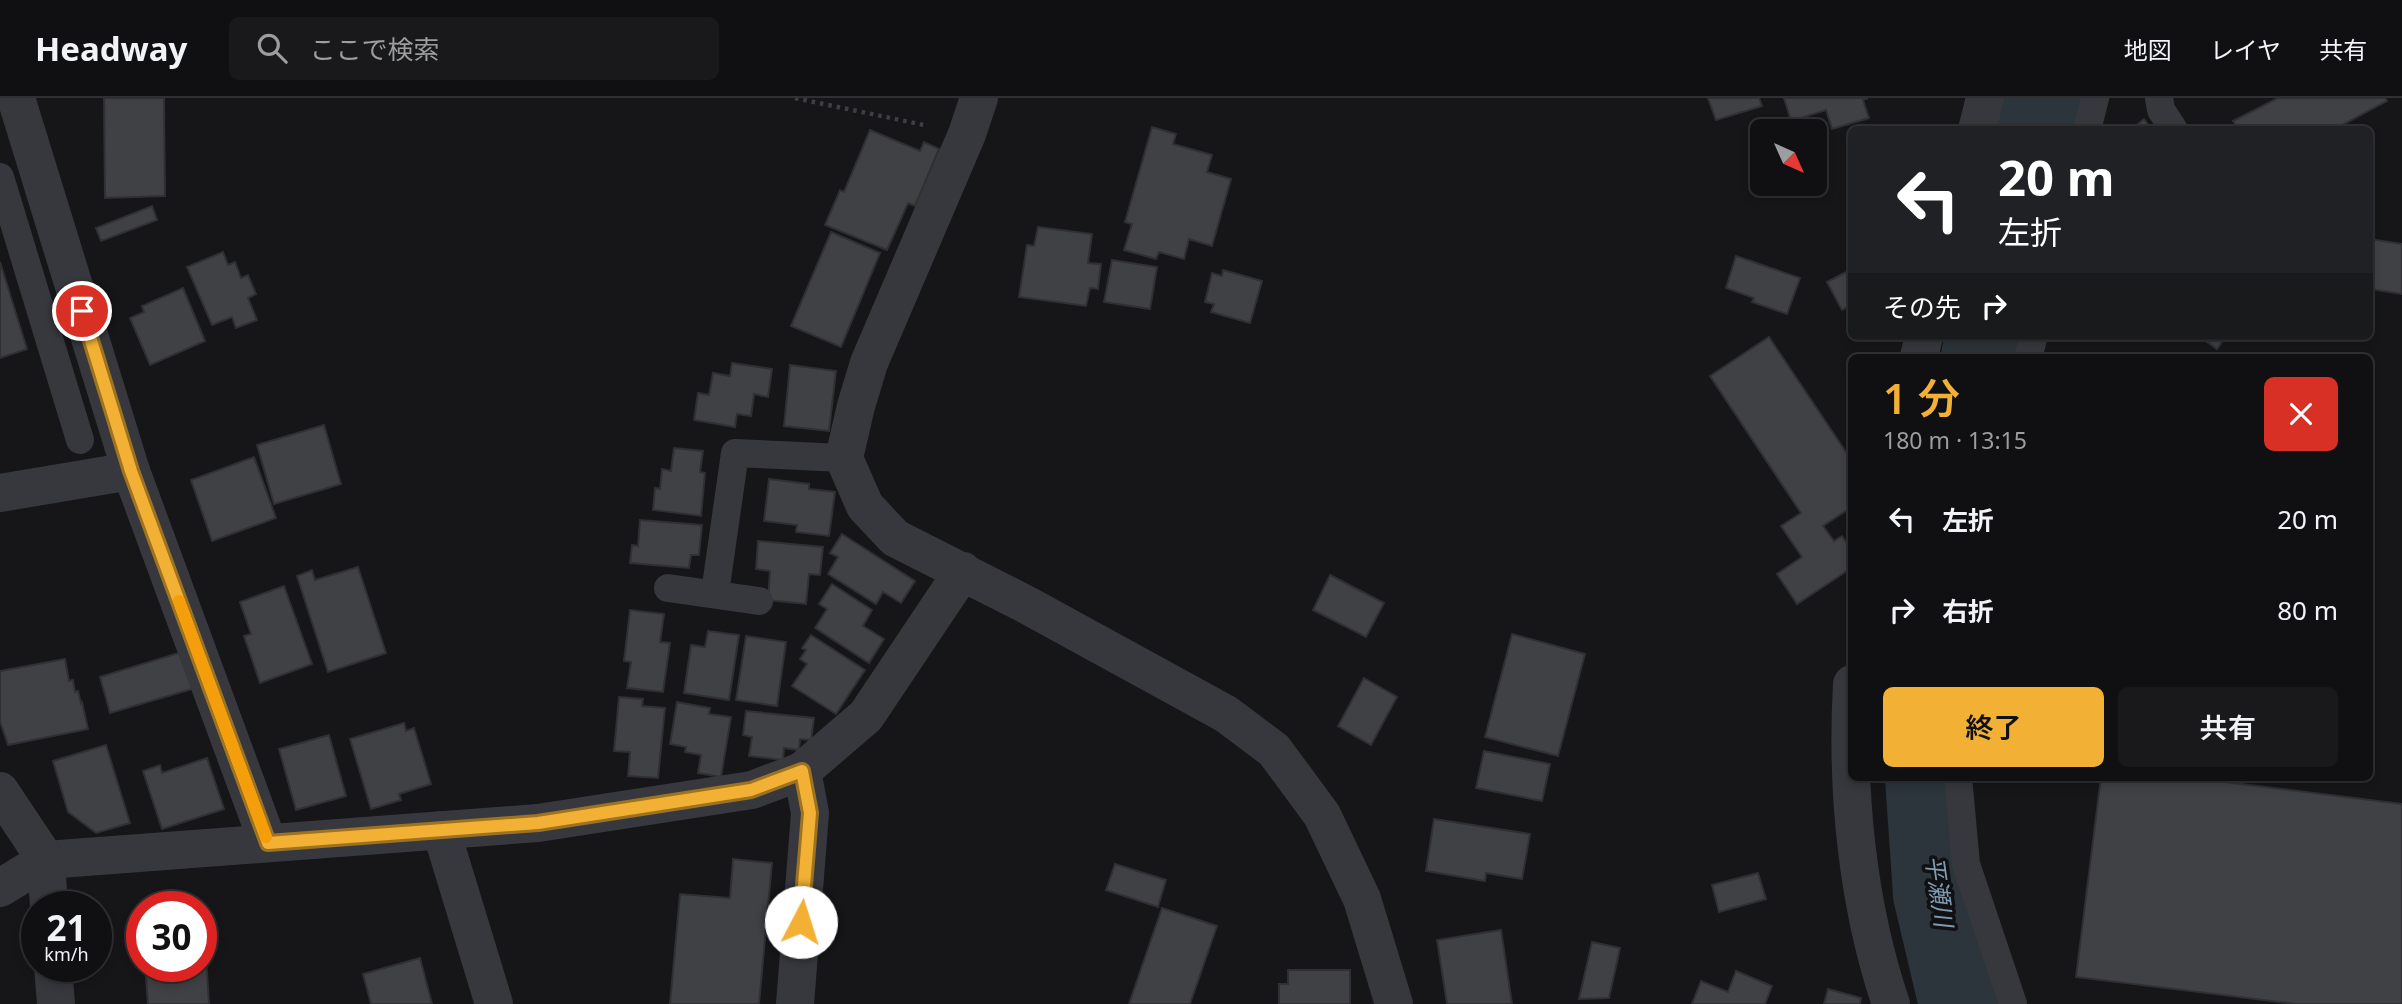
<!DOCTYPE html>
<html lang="ja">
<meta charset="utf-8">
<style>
:root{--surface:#101012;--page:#19191b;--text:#f1f3f6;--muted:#9c9d9f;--line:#303032;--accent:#f2b134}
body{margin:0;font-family:"Noto Sans","Noto Sans JP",sans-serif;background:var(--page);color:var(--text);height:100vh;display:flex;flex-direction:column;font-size:26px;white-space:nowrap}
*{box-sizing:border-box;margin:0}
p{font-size:23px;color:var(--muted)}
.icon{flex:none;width:38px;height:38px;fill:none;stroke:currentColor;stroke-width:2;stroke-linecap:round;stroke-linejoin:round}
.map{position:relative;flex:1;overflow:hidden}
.drawer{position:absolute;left:1848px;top:256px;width:525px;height:427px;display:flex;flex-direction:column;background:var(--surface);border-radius:10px;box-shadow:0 4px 10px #0003,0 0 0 2px var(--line)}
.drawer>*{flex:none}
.top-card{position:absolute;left:1848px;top:28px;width:525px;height:214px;border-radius:10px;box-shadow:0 4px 10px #0003,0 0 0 2px var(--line);background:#202124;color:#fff;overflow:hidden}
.needle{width:46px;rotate:135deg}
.controls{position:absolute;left:1750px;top:21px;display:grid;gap:14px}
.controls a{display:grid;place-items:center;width:77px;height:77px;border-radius:10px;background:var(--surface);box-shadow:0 4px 10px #0003,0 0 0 2px var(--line);font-size:35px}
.speed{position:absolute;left:21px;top:793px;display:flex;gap:14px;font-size:35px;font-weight:700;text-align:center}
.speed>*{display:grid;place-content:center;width:91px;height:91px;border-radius:50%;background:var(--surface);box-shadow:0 4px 10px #0003,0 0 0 2px var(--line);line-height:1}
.speed small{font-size:18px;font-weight:400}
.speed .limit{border:10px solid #d22;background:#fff;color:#111}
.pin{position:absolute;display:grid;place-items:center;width:60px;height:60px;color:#fff;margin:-30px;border:4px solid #fff;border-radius:50%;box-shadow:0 2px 7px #0007}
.me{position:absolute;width:77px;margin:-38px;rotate:5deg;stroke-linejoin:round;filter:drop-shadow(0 0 5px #0008)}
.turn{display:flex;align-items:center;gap:24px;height:147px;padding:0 35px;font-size:32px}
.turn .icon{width:91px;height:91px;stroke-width:2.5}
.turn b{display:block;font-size:49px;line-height:60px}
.then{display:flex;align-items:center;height:66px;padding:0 35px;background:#0003;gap:14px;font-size:26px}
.round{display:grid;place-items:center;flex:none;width:74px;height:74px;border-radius:10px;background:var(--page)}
.overview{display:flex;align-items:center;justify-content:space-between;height:119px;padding:0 35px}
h1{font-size:42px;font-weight:600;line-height:52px;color:var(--accent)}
.button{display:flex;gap:14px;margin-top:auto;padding:14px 35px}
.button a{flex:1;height:80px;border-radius:10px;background:var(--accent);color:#111;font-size:28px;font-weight:600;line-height:80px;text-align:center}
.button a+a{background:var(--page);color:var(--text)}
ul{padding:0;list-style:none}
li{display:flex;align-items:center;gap:21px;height:91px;padding:0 35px}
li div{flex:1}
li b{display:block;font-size:26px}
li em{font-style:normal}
header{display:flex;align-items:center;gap:42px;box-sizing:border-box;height:98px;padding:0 35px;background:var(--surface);border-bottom:2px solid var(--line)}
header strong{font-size:33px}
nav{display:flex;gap:38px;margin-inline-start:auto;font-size:24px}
.search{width:490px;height:63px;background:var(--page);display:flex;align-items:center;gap:18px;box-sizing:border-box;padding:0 24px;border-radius:10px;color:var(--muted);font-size:26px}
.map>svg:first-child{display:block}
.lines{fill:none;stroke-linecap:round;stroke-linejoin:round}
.river{stroke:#2c353c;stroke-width:86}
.building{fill:#404145;stroke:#303034;stroke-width:2}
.path{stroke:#3d3f44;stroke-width:4.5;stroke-dasharray:3.5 5;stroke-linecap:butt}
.service{stroke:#37383d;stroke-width:28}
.minor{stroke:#37383d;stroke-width:38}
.tertiary{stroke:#37383d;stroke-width:38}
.route-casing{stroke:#9d7322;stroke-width:18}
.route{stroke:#f2b134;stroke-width:12}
.slow{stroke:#f59e0b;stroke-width:12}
.labels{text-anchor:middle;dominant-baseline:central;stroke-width:7;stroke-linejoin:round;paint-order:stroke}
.water-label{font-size:24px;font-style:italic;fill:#7f9bb3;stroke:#111113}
</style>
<header>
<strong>Headway</strong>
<div class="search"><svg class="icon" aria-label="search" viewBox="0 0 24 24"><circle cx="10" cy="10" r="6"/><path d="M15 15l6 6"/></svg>ここで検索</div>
<nav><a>地図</a><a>レイヤ</a><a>共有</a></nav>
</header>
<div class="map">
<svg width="2402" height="906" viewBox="0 0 2402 906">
<rect width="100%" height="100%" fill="#161618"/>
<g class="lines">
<g class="river">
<path d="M 2038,32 L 2046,0"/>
<path d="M 1984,259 L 1989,238"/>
<path d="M 1928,679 L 1936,796 L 1962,906"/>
</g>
</g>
<g class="building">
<path d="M 104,0 L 164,0 L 165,98 L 105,100 Z"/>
<path d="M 1708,0 L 1759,0 L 1762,8 L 1716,22 Z"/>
<path d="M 1784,0 L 1868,0 L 1863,2 L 1869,20 L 1832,31 L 1826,12 L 1791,23 Z"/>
<path d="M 2278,0 L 2385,0 L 2387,3 L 2333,32 L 2238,32 L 2233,23 Z"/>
<path d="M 2144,21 L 2152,32 L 2131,32 Z"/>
<path d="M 1152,29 L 1176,36 L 1173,46 L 1212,57 L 1207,74 L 1231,81 L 1212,148 L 1189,141 L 1184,161 L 1159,154 L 1156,161 L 1124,152 L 1132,126 L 1125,124 Z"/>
<path d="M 870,32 L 920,53 L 924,44 L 939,51 L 915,108 L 908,105 L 887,152 L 825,127 L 840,92 L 844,94 Z"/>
<path d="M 152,108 L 157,122 L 101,143 L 96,130 Z"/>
<path d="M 1038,129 L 1092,136 L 1088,165 L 1101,166 L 1098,191 L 1090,190 L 1086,208 L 1019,199 L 1027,147 L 1034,148 Z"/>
<path d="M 831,134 L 880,155 L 841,249 L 791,228 Z"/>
<path d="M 2370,141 L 2402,146 L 2402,196 L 2370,191 Z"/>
<path d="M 223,154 L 228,167 L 235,164 L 241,180 L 248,177 L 256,196 L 248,200 L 257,222 L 236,230 L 232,219 L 212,227 L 187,169 Z"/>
<path d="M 1736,158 L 1800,180 L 1787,216 L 1752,204 L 1754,200 L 1726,190 Z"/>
<path d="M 1112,162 L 1157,169 L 1150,211 L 1104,204 Z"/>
<path d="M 0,164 L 27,251 L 0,260 Z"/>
<path d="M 1852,171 L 1852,207 L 1842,212 L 1827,184 Z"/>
<path d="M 1223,172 L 1262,183 L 1250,225 L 1211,214 L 1214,206 L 1205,204 L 1212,175 L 1222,178 Z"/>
<path d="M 183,190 L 205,243 L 150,267 L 130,220 L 144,214 L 142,208 Z"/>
<path d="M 2199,238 L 2226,238 L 2217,251 Z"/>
<path d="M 1769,239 L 1852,363 L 1852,409 L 1823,428 L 1834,443 L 1842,438 L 1852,453 L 1847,473 L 1797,506 L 1777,476 L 1802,459 L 1781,428 L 1801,415 L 1710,278 Z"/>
<path d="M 732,265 L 772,271 L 768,299 L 754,296 L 751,318 L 737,316 L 735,329 L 694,322 L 698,295 L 709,297 L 713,275 L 730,278 Z"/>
<path d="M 790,267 L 836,273 L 829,333 L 784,328 Z"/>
<path d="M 324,327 L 341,386 L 274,406 L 257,347 Z"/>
<path d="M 674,350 L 703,353 L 700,374 L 705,375 L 701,418 L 653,412 L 655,390 L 660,391 L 662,371 L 671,373 Z"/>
<path d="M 254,359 L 276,420 L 212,443 L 191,382 Z"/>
<path d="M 769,381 L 809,386 L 809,391 L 835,394 L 829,438 L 796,434 L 797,427 L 764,423 Z"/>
<path d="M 640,422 L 702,427 L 699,457 L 691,457 L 689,470 L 630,465 L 632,447 L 638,448 Z"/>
<path d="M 842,436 L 915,483 L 901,505 L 883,494 L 876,506 L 828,476 L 838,459 L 830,455 Z"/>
<path d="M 758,443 L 823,449 L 820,477 L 809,476 L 806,506 L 768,502 L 770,473 L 756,471 Z"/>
<path d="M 358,469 L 386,555 L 328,574 L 297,478 L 312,472 L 315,482 Z"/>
<path d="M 1330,477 L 1384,505 L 1366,539 L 1313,512 Z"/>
<path d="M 832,486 L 872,512 L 863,528 L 884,541 L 869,565 L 815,530 L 827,511 L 819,506 Z"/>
<path d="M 284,488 L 312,566 L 260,585 L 244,538 L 251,536 L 240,504 Z"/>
<path d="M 630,512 L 664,516 L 660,544 L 670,545 L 663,594 L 627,590 L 631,564 L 624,563 Z"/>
<path d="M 708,533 L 739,537 L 729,602 L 684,595 L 691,547 L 705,549 Z"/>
<path d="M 1512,536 L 1585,556 L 1558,658 L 1485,639 Z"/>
<path d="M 811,537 L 865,572 L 836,616 L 792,588 L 807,566 L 800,561 L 806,552 L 802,550 Z"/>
<path d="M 746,538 L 786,544 L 777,608 L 736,602 Z"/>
<path d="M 182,554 L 192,591 L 110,615 L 100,579 Z"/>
<path d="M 65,561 L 69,583 L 73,582 L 75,594 L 78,593 L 81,605 L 82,604 L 88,631 L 8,647 L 0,623 L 0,573 Z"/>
<path d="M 1364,580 L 1397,599 L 1371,647 L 1338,628 Z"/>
<path d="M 619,599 L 643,601 L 642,608 L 665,610 L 658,680 L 628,678 L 630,654 L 614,653 Z"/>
<path d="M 677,604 L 710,610 L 709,616 L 731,619 L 721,679 L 698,675 L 701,657 L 685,654 L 686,649 L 670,646 Z"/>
<path d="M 746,613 L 814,620 L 811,642 L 800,641 L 799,652 L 784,650 L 783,662 L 749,658 L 752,639 L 743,637 Z"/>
<path d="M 404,625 L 406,633 L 414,630 L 431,686 L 399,696 L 401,702 L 371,711 L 350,641 Z"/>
<path d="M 329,637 L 346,698 L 296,712 L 279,651 Z"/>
<path d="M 106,647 L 130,725 L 96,735 L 68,714 L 53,663 Z"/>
<path d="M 1484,653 L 1550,666 L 1542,703 L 1476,690 Z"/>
<path d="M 207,660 L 224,711 L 162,731 L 143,673 L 160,667 L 162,675 Z"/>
<path d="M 2101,679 L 2185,679 L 2402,706 L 2402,906 L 2296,906 L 2076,879 Z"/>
<path d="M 1434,721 L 1530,736 L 1522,781 L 1486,775 L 1485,783 L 1426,773 Z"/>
<path d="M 733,761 L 772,765 L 759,906 L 670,906 L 680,796 L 730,800 Z"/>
<path d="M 1115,766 L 1166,782 L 1158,809 L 1106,792 Z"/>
<path d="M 1758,775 L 1766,801 L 1719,814 L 1712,787 Z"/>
<path d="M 1162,810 L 1217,828 L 1190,906 L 1129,906 Z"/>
<path d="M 1501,832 L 1512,906 L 1447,906 L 1437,842 Z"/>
<path d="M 1592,844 L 1620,850 L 1609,900 L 1579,901 Z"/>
<path d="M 201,859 L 206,859 L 209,906 L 148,906 L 145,868 L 201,868 Z"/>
<path d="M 420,860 L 432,906 L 371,906 L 363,876 Z"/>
<path d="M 1288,872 L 1350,872 L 1350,906 L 1279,906 L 1279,886 L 1288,886 Z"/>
<path d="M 1736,873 L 1772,888 L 1765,906 L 1692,906 L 1701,883 L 1728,894 Z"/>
<path d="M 1828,891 L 1861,900 L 1860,906 L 1824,906 Z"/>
</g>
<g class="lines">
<path class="path" d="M 795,0 L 924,27"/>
<g class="service">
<path d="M 2159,0 L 2161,12 L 2174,32"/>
<path d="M 2087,32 L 2095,0"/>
<path d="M 0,79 L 80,342"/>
<path d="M 2028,259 L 2034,238"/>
<path d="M 668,490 L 759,503"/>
<path d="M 715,495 L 735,355 L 844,360"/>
<path d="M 1958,679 L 1966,766 L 2013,906"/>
</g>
<g class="minor">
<path d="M 16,0 L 131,373 L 268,745"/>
<path d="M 979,0 L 967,36 L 869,265 L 856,308 L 844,360 L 865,408 L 895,440 L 1027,507 L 1226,616 L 1274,652 L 1322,717 L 1362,801 L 1394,906"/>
<path d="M 1977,32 L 1985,0"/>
<path d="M 1919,259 L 1924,238"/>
<path d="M 0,395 L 131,373"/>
<path d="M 1852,586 C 1846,691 1857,806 1891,906"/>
<path d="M 441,732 L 494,906"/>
<path d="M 46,762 L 538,725 L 752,692 L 802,673 L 866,618 L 963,473"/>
<path d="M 795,906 L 810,715 L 802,673"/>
</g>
<g class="tertiary">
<path d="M 0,693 L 46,762 L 49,808"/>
<path d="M 0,790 L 46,762"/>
<path d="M 53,868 L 56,906"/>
</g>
</g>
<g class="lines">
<g class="route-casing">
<path id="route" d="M 82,213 L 131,373 L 268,745 L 538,725 L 751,692 L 802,673 L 810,715 L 801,824"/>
</g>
<use href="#route" class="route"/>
<path class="slow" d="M 179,503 L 266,739"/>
</g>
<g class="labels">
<g class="water-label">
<text transform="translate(1940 793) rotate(82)">平瀬川</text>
</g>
</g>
</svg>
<div class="controls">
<a><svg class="needle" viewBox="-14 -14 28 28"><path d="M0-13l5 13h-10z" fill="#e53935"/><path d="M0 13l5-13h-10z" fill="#9c9d9f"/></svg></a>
</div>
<div class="speed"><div>21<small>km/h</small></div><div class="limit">30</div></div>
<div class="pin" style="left:82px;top:213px;background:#d93025"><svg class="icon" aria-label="arrive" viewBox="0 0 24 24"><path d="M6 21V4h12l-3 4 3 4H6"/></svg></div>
<svg class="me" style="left:801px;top:824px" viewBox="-20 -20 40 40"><circle r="19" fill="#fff"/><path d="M0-13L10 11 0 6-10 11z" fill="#f2b134"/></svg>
<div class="top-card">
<div class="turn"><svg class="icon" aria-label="left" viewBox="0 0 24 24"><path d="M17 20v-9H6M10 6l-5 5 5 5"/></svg><div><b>20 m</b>左折</div></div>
<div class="then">その先<svg class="icon" aria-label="right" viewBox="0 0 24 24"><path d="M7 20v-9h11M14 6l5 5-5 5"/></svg></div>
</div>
<section class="drawer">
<div class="overview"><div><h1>1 分</h1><p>180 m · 13:15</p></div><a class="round" style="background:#d93025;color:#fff"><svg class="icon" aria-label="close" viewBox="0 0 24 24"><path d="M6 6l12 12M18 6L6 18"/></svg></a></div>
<ul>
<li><svg class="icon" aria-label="left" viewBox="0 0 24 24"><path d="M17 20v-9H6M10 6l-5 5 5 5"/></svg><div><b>左折</b></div><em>20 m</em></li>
<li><svg class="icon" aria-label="right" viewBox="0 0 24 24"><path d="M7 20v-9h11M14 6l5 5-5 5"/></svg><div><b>右折</b></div><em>80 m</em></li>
</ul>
<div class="button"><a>終了</a><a>共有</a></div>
</section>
</div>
